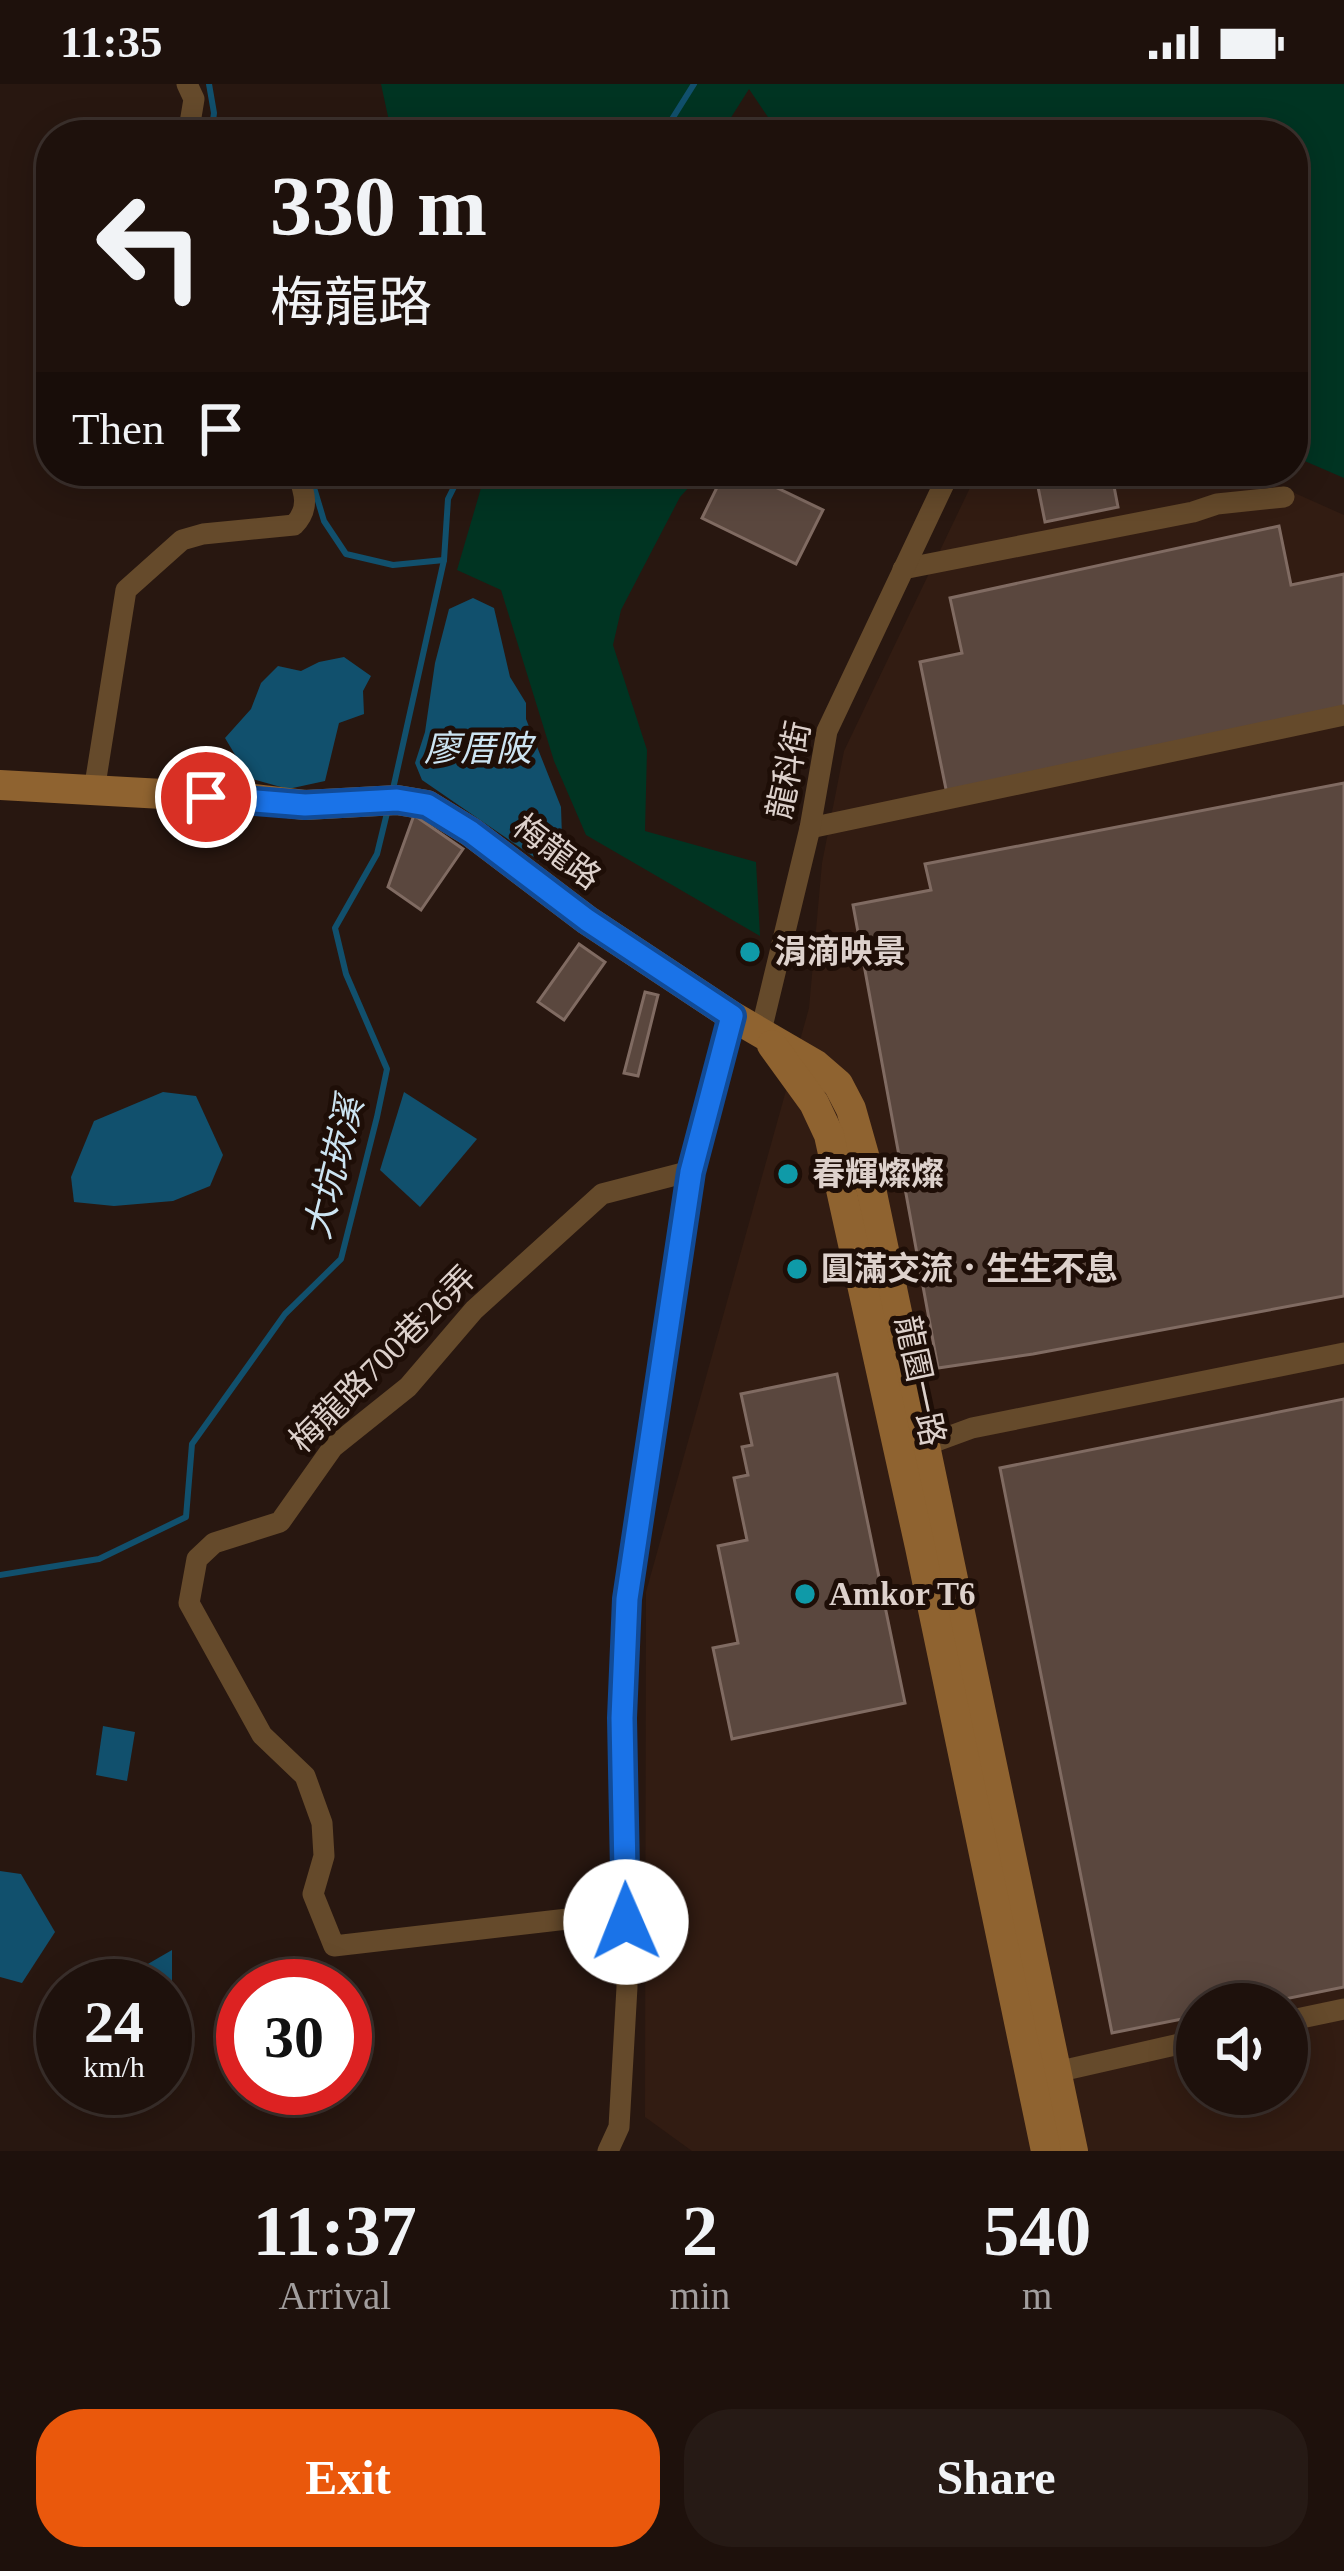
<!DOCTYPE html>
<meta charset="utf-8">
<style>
:root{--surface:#1e110c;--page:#261a15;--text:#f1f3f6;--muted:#a19d9d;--line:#3c312d;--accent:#ea580c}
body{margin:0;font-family:"Times New Roman","Noto Sans TC",serif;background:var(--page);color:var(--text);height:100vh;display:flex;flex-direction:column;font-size:45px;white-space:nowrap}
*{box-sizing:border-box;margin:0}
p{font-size:39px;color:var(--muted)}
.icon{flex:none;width:66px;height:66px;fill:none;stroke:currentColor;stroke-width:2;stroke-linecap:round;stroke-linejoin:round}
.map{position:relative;height:2067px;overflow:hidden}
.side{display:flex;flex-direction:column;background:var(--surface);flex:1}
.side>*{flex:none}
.banner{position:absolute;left:36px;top:36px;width:1272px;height:366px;border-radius:48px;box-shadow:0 6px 30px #0003,0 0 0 3px var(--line);background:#1e110c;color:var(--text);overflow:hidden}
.tools{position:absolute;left:1176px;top:1899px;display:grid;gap:24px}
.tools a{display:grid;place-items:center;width:132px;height:132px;border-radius:50%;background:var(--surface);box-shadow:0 6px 30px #0003,0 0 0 3px var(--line);font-size:60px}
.speed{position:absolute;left:36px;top:1875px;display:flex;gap:24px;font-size:60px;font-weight:700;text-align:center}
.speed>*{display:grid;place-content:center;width:156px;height:156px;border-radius:50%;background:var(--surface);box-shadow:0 6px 30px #0003,0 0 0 3px var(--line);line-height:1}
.speed small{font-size:30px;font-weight:400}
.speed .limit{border:18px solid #d22;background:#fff;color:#111}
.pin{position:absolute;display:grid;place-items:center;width:102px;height:102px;color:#fff;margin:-51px;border:6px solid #fff;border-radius:50%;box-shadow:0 3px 12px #0007}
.me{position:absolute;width:132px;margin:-66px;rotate:359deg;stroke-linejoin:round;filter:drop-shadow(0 0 9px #0008)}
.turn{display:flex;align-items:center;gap:42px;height:252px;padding:0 36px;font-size:54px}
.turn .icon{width:156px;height:156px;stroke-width:2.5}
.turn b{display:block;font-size:84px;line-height:102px}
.then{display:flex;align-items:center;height:114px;padding:0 36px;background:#0003;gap:24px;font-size:45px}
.eta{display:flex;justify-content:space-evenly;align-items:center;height:204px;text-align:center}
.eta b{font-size:72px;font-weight:700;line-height:84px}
.action{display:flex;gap:24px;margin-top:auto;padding:24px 36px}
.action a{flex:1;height:138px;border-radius:48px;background:var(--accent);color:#fff;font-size:48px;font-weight:700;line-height:138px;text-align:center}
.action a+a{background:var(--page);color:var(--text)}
.status{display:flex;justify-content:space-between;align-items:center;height:84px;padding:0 60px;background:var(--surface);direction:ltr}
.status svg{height:33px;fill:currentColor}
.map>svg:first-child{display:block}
.built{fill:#321c12;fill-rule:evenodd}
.green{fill:#003422}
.water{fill:#11506d}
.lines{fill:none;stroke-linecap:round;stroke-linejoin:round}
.stream{stroke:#11506d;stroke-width:6}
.building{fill:#5a473e;stroke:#806b62;stroke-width:3}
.street{stroke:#654a2b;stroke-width:21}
.secondary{stroke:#8f6330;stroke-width:30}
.route-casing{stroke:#114b97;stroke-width:30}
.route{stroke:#1a73e8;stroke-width:21}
.culture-dot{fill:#0f9aa8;stroke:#1e0e07;stroke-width:4.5}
.labels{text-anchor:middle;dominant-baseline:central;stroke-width:10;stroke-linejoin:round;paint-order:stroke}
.street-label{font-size:33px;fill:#ddd1cc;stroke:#1e0e07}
.poi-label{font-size:33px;font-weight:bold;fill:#ddd1cc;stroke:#1e0e07;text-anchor:start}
.water-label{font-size:36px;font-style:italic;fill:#cce4f2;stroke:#1e0e07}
</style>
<div class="status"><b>11:35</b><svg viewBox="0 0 49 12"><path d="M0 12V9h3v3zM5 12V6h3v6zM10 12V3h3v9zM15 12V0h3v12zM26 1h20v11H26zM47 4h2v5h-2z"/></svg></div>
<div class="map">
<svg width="1344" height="2067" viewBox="0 0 1344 2067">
<rect width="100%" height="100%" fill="#281710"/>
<path class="built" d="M 978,387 L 1245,387 L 1344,431 L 1344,2067 L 692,2067 L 645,2033 L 646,1508 L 809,924 L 822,779 L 844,667 ZM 1197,1920 L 1287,1920 L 1287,2010 L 1197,2010 Z"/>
<g class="green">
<path d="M 381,0 L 1344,0 L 1344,394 L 1293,372 L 1293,51 L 780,51 L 749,5 L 720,51 L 392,51 Z"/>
<path d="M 486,387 L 704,387 L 680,413 L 621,526 L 613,561 L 647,666 L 645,747 L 756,778 L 760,852 L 586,751 L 554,677 L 501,506 L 457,486 Z"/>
</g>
<g class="water">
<path d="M 473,514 L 494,524 L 510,593 L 526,619 L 526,635 L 561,723 L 562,753 L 544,780 L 422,696 L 415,679 L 425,648 L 435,579 L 449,525 Z"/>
<path d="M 344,573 L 371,592 L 363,607 L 364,630 L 339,639 L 325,697 L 288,705 L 249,694 L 225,654 L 251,625 L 261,599 L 278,582 L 301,587 L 319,578 Z"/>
<path d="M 163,1008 L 196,1012 L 223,1071 L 210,1102 L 173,1117 L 114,1122 L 74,1118 L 71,1093 L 94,1037 Z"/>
<path d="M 404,1008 L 477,1055 L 420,1123 L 380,1086 Z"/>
<path d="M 103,1642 L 135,1648 L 127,1697 L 96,1691 Z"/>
<path d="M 0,1787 L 21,1790 L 55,1848 L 22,1899 L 0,1893 Z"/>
<path d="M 172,1866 L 172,1902 L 113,1902 L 117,1889 L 134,1888 Z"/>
</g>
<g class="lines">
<g class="stream">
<path d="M 209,0 L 214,29 L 211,51"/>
<path d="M 662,51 L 694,0"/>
<path d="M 309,387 L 324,437 L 346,470 L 393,481 L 444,476"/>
<path d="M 393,705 L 444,476 L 448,415 L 462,387"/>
<path d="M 0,1491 L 99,1475 L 186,1433 L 192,1360 L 285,1230 L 341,1175 L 377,1033 L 387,985 L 346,890 L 335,844 L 377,770 L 387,729"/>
</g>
</g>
<g class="building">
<path d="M 725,387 L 742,387 L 823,426 L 796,480 L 702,434 Z"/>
<path d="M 1065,387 L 1111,387 L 1118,423 L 1045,438 L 1036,393 Z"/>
<path d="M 1279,442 L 1291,501 L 1344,490 L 1344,633 L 948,715 L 920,578 L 962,569 L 950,514 Z"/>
<path d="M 1344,699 L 1344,1212 L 1033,1270 L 938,1284 L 853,821 L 931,806 L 925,780 Z"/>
<path d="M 414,731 L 463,765 L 421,826 L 388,803 Z"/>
<path d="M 579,860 L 605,878 L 564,936 L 538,918 Z"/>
<path d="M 645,908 L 658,911 L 638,992 L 624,989 Z"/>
<path d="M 837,1290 L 905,1619 L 732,1655 L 713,1564 L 738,1559 L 718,1462 L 747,1456 L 734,1394 L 748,1391 L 742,1363 L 752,1361 L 741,1310 Z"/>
<path d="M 1344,1315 L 1344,1903 L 1260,1920 L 1197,1920 L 1197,1932 L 1112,1949 L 1000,1384 Z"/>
</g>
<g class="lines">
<g class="street">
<path d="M 187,0 L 194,15 L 188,51"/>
<path d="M 903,485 L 1193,428 L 1217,420 L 1284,413"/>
<path d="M 94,707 L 126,506 L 182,456 L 203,450 L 294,441 C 311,424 304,407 297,387"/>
<path d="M 810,744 L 1344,631"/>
<path d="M 761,947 L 810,744 L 827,647 L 950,387"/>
<path d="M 912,1366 L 972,1344 L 1344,1269"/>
<path d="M 626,1838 L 602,1831 L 334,1862 L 313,1810 L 324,1772 L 322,1739 L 305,1692 L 262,1651 L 189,1519 L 197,1475 L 214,1459 L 280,1438 L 333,1363 L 408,1303 L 474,1226 L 602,1110 L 691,1087"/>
<path d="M 1287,1937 L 1344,1925"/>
<path d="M 1043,1991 L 1197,1956"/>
<path d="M 608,2067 L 619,2043 L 627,1903 L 622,1634 L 627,1515 L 691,1087 L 732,932"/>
</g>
<g class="secondary">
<path d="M 0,701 L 253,715 L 305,721 L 397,716 L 427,721 L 471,748 L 587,836 L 732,932 L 816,981 L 838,1000 L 851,1025 L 864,1071 L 1073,2067"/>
<path d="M 772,961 L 814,1019 L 829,1051 L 920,1463 L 1046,2067"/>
</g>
</g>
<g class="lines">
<g class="route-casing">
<path id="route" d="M 206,713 L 305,721 L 397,716 L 427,721 L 471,748 L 587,836 L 732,932 L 691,1088 L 627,1515 L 622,1634 L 626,1838"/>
</g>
<use href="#route" class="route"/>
</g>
<g class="culture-dot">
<circle cx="750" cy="868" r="12"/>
<circle cx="788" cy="1090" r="12"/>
<circle cx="797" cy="1185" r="12"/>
<circle cx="805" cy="1510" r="12"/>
</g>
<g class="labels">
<g class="street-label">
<text transform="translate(789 686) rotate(-78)">龍科街</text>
<text transform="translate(557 768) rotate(37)">梅龍路</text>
<text transform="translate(383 1275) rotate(-45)">梅龍路700巷26弄</text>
<text transform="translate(920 1297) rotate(78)">龍園一路</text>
</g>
<g class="poi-label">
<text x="774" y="868">涓滴映景</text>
<text x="812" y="1090">春輝燦燦</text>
<text x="821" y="1185">圓滿交流．生生不息</text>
<text x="829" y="1510">Amkor T6</text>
</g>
<g class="water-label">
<text x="478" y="665">廖厝陂</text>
<text transform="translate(334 1084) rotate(-76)">大坑崁溪</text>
</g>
</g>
</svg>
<div class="tools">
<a><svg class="icon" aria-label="sound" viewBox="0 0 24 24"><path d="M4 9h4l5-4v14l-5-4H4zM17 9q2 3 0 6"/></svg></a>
</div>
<div class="speed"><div>24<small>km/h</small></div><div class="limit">30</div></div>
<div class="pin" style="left:206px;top:713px;background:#d93025"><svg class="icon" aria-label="arrive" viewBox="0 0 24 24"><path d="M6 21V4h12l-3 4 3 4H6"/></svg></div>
<svg class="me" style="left:626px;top:1838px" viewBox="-20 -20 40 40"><circle r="19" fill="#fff"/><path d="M0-13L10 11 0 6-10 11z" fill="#1a73e8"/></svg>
<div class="banner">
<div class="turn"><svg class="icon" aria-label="left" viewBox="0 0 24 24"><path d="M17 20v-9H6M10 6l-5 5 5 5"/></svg><div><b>330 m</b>梅龍路</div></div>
<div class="then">Then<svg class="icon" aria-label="arrive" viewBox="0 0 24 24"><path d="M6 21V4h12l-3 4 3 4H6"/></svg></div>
</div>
</div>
<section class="side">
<div class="eta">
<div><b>11:37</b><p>Arrival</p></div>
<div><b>2</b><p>min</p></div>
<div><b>540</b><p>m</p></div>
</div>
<div class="action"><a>Exit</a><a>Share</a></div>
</section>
